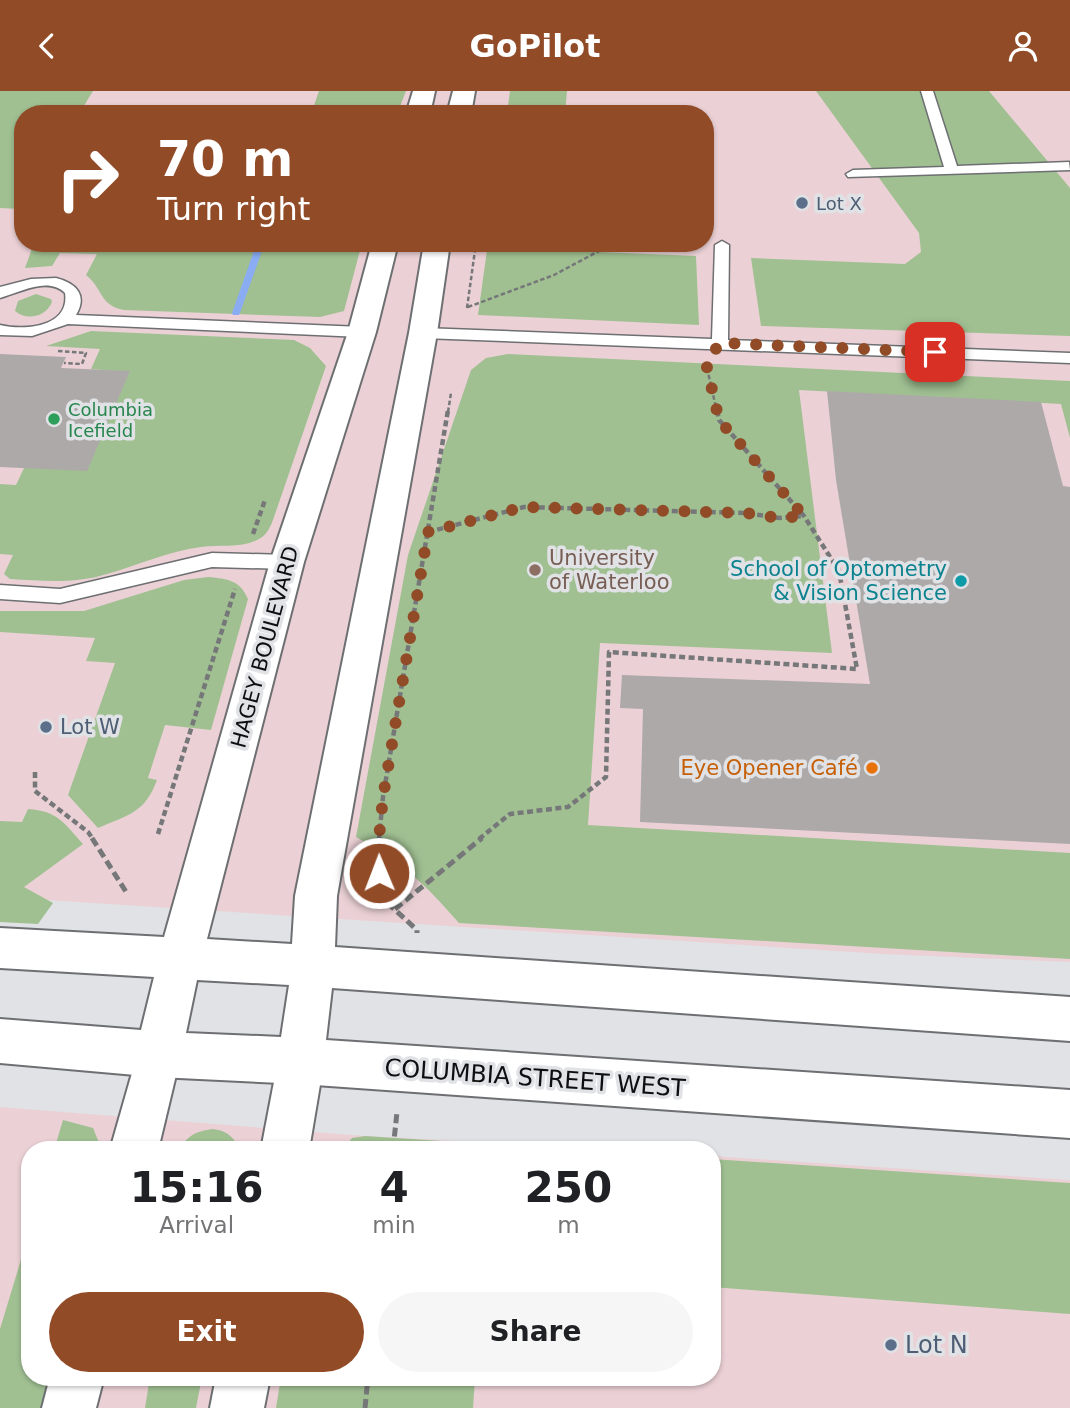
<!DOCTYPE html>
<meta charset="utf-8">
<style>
:root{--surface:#fff;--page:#f6f6f6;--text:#202124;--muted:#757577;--accent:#924b27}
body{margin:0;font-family:"DejaVu Sans",sans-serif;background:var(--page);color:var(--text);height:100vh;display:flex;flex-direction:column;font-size:26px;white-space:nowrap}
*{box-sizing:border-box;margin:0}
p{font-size:23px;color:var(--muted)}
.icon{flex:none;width:38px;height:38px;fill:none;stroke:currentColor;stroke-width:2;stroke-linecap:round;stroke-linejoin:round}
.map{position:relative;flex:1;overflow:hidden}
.details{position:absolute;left:21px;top:1050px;width:700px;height:245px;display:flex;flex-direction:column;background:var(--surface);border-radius:28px;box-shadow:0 2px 5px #0004}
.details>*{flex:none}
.guide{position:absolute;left:14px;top:14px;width:700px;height:147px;border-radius:28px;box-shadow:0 2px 5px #0004;background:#924b27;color:#fff;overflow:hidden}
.pin{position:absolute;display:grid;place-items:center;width:60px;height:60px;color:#fff;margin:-30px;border-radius:14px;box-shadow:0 4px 10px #0006}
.me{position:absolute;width:77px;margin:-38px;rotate:359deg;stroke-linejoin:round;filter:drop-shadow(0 0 5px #0008)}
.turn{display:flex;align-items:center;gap:24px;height:147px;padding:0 28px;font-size:32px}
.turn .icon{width:91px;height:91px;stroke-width:2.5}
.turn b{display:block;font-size:49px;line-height:60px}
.eta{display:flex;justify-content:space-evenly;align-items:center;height:119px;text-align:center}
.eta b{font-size:42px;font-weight:600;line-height:49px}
.primary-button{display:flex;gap:14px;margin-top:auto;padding:14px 28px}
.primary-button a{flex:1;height:80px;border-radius:42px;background:var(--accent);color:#fff;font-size:28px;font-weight:600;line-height:80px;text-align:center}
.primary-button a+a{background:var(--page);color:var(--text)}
header{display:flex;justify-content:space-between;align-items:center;height:91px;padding:0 28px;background:var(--accent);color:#fff;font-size:32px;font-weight:600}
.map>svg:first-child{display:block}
.education{fill:#ebd1d5;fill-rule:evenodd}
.green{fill:#a0c092}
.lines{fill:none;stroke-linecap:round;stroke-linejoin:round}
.stream{fill:#89acf2;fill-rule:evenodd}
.building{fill:#ada9a9}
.lane-casing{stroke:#6d6f72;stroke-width:3}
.street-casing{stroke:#6d6f72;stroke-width:4}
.secondary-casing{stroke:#6d6f72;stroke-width:4}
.path-far2{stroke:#767779;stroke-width:2.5;stroke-dasharray:4.5 2.5;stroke-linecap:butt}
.path-far1{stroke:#767779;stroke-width:4.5;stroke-dasharray:6 3.5;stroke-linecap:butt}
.path{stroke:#767779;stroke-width:5;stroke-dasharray:9 4.5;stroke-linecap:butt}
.lane{fill:#fff;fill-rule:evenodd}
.street{fill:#fff;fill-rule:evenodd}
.secondary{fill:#fff;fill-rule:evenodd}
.route{stroke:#924b27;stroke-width:12;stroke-dasharray:0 21.6}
.service-dot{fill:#5c6f8a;stroke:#e0e2e5;stroke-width:2.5}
.leisure-dot{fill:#2e9e5b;stroke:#e0e2e5;stroke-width:2.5}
.education-dot{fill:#8d6e63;stroke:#e0e2e5;stroke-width:2.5}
.culture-dot{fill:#0f9aa8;stroke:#e0e2e5;stroke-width:2.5}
.food-dot{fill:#e8710a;stroke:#e0e2e5;stroke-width:2.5}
.labels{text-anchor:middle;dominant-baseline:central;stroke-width:7;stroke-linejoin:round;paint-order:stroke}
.far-service-label{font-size:18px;fill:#4e5e75;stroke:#e0e2e5;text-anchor:start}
.far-leisure-label{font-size:18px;fill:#27864d;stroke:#e0e2e5;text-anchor:start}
.education-label{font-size:21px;fill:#785e54;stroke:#e0e2e5;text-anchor:start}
.culture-label{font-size:21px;fill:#0d838f;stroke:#e0e2e5;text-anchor:end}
.street-label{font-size:21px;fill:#0d0e0f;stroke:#e0e2e5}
.service-label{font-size:21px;fill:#4e5e75;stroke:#e0e2e5;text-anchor:start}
.food-label{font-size:21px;fill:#c56008;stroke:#e0e2e5;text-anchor:end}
.near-street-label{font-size:24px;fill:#0d0e0f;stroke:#e0e2e5}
.near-service-label{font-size:24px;fill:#4e5e75;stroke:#e0e2e5;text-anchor:start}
</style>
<header><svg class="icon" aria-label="back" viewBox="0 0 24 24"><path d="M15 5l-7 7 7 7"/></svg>GoPilot<svg class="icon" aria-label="person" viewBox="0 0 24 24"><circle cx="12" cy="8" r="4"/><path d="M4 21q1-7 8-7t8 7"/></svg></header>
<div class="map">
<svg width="1070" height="1317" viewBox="0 0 1070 1317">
<rect width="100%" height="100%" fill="#e0e2e5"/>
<g class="education">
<path d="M 0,0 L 1070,0 L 1070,871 L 883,863 L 0,806 ZM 23,23 L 705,23 L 705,152 L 23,152 Z"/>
<path d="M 0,1016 L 365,1045 L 615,1059 L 30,1059 L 30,1286 L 712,1286 L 712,1065 L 1070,1089 L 1070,1317 L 0,1317 Z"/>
</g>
<g class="green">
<path d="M 0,0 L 93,0 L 79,23 L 23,23 L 23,113 L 19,118 L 0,117 Z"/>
<path d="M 319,0 L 406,0 L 397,23 L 311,23 Z"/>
<path d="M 510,0 L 567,0 L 565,23 L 507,23 Z"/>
<path d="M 816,0 L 989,0 L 1070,97 L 1070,245 L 761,235 L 751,167 L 905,173 L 921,161 L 919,142 Z"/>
<path d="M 34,152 L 165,152 L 258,157 L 261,152 L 362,152 L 344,220 L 320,226 L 124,219 C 99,214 104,199 86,184 L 97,163 L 60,162 L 52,175 L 25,177 Z"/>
<path d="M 488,152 L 555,152 L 576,160 L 696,165 L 699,234 L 478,224 Z"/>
<path d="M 36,203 L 51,208 L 52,211 C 46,226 27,230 15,220 L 18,210 Z"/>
<path d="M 91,240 L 294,249 L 310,257 L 326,275 L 274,426 C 271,435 267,444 259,448 C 241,458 220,453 201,456 C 168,460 139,474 107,483 C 76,493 42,490 10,488 L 4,483 L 13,464 L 0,463 L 0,393 L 16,394 L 24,377 L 129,281 L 91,278 L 100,258 L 46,255 Z"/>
<path d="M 508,263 L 1070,290 L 1070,347 L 1061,313 L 799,299 L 832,562 L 600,552 L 588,734 L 1070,762 L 1070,868 L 459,832 C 425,793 402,771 356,746 L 408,464 L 471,279 L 486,267 Z"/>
<path d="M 208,486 C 228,488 240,489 248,508 L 211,639 L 165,634 L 148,687 L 157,689 C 145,722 128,724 98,737 L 68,704 L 115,572 L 86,570 L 95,547 L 0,541 L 0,520 L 84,520 L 184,489 Z"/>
<path d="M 28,718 C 58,720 64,732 83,753 L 24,796 L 53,812 L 38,833 L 0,831 L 0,730 L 22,731 Z"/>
<path d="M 63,1029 L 93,1037 L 102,1059 L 54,1059 Z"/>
<path d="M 213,1038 C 228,1040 233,1046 241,1059 L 178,1059 C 188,1045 195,1040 213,1038 Z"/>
<path d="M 365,1045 L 577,1059 L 342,1059 L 352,1047 Z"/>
<path d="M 712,1068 L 1070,1092 L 1070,1223 L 712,1196 Z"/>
<path d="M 30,1139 L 30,1286 L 53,1286 L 45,1317 L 0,1317 L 0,1238 Z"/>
<path d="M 150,1286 L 202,1286 L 196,1317 L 145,1317 Z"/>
<path d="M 281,1286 L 475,1286 L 473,1317 L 276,1317 Z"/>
</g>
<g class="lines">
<path class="stream" d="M 259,154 L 263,157 L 240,222 L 239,224 L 233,224 L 232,222 L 255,157 Z"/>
</g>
<g class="building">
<path d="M 0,263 L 66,266 L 61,277 L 130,280 L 87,380 L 0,376 Z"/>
<path d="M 827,300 L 1041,311 L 1063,395 L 1070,396 L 1070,753 L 640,731 L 643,618 L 620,617 L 622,584 L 870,593 L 836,389 Z"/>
</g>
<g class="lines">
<g class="lane-casing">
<g id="lane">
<path d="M 921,0 L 933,0 L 957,75 L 1069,71 L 1070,79 L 848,86 L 846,83 L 853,79 L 944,76 Z"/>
<path d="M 722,150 L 729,154 L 728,249 L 1070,262 L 1070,272 L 423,247 L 415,242 L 423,237 L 712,248 L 715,154 Z"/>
<path d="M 56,187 C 76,192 88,204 76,224 L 362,236 L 370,241 L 362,246 L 68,233 L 32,245 L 0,244 L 0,234 C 25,240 70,236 65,202 C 48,185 19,202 0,207 L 0,196 L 31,188 Z"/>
<path d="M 212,462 L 287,464 L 294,466 L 296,471 L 294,476 L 287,478 L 212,476 L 60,512 L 0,508 L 0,494 L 60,498 Z"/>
</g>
</g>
<g class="street-casing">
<g id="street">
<path d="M 158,940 L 174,947 L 181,963 L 158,1059 L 110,1059 L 142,947 Z"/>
<path d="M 301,947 L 317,954 L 324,970 L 309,1059 L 261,1059 L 278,970 L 285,954 Z"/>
<path d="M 50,1286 L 104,1286 L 96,1317 L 42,1317 Z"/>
<path d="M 216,1286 L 270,1286 L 264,1317 L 210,1317 Z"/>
</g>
</g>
<g class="secondary-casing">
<g id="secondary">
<path d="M 413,0 L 435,0 L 430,23 L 406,23 Z"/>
<path d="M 453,0 L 475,0 L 471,23 L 447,23 Z"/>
<path d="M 372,152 L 398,152 L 376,241 L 304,471 L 207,848 L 292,853 L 295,805 L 409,242 L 424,152 L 450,152 L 437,242 L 337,805 L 335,856 L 1070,906 L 1070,950 L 332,897 L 326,949 L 1070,999 L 1070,1047 L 301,993 L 158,986 L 0,972 L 0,928 L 141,939 L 154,886 L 0,877 L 0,837 L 164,846 L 270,471 L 348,241 ZM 197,889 L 289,894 L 281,946 L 186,942 Z"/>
</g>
</g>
<g class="path-far2">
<path d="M 468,216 L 554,184 L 614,152"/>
<path d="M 467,217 L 476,152"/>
<path d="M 58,260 L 86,262 L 82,273 L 64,272"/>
<path d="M 707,277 L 717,321"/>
<path d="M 448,321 L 451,302"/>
</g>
<g class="path-far1">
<path d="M 428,441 L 524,416 L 745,422 L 780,427 L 804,425"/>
<path d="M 253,443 L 265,409"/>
<path d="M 35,681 L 35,700 L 88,741 L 93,748"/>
<path d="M 158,743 L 235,498"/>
<path d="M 379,748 L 383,706 L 448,319"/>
<path d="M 479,748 L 510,723 L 568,716 L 606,686 L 609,561 L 857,578 L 839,480 L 804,425 L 719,329 L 717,319"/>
</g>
<g class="path">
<path d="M 92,747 L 128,804"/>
<path d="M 379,747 L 381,806 L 417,839 L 417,842"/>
<path d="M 395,818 L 482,747"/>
<path d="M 393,1059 L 397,1021"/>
<path d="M 365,1317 L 368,1286"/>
</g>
<use href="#lane" class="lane"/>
<use href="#street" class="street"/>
<use href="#secondary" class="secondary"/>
</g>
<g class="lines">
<path class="route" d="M 379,782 L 378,757 L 383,706 L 428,441 L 524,416 L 745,422 L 780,427 L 804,425 L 719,329 L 706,272 L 720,252 L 935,261"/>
</g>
<g class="service-dot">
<circle cx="802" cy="112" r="7"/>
<circle cx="46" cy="636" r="7"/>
<circle cx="891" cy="1254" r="7"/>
</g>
<circle class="leisure-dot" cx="54" cy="328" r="7"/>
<circle class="education-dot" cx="535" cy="479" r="7"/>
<circle class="culture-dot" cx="961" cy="490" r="7"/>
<circle class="food-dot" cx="872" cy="677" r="7"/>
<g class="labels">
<g class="far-service-label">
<text x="816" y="112">Lot X</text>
</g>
<g class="far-leisure-label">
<text x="68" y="318">Columbia<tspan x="68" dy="21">Icefield</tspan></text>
</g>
<g class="education-label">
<text x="549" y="467">University<tspan x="549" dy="24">of Waterloo</tspan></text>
</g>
<g class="culture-label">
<text x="947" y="478">School of Optometry<tspan x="947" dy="24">&amp; Vision Science</tspan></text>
</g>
<g class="street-label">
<text transform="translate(265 556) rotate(-75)">HAGEY BOULEVARD</text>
</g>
<g class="service-label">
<text x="60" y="636">Lot W</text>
</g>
<g class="food-label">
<text x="858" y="677">Eye Opener Café</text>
</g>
<g class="near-street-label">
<text transform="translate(535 987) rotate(4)">COLUMBIA STREET WEST</text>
</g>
<g class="near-service-label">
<text x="905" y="1254">Lot N</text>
</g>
</g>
</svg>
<div class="pin" style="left:935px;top:261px;background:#d93025"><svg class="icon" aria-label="arrive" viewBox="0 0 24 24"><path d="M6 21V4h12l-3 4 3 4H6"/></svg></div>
<svg class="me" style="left:379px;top:782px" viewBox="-20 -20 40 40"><circle r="17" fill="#924b27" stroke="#fff" stroke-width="3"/><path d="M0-11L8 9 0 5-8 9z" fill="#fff"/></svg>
<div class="guide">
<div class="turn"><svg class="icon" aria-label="right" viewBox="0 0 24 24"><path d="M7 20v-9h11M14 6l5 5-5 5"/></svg><div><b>70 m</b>Turn right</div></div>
</div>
<section class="details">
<div class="eta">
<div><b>15:16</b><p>Arrival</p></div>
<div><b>4</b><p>min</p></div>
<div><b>250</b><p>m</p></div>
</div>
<div class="primary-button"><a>Exit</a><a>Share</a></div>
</section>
</div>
